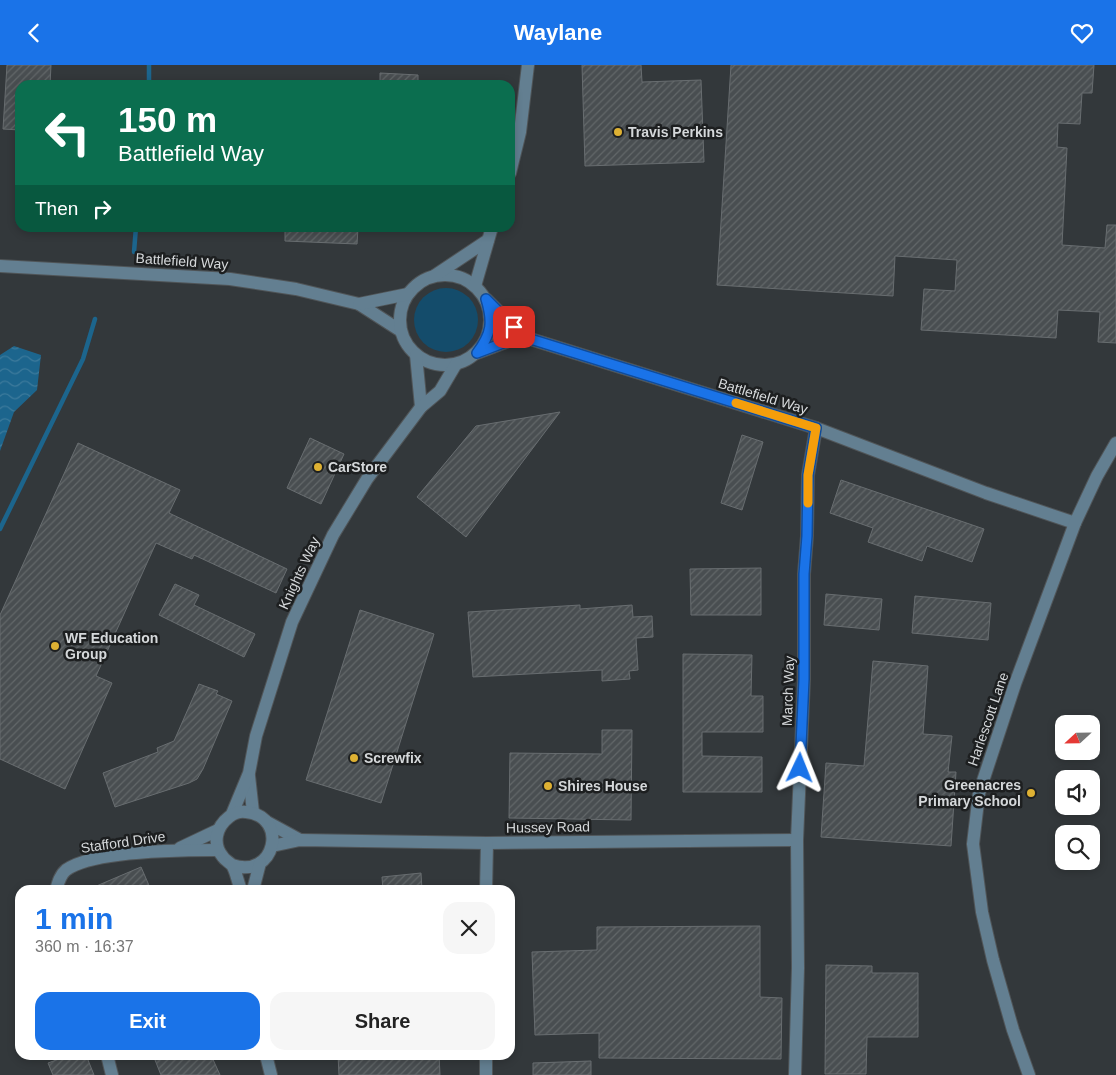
<!DOCTYPE html>
<meta charset="utf-8">
<style>
:root{--surface:#fff;--page:#f6f6f6;--text:#222;--muted:#767676;--accent:#1a73e8}
body{margin:0;font-family:Arial,sans-serif;background:var(--page);color:var(--text);height:100vh;display:flex;flex-direction:column;font-size:19px;white-space:nowrap}
*{box-sizing:border-box;margin:0}
p{font-size:16px;color:var(--muted)}
.icon{flex:none;width:28px;height:28px;fill:none;stroke:currentColor;stroke-width:2;stroke-linecap:round;stroke-linejoin:round}
.map{position:relative;flex:1;overflow:hidden}
.drawer{position:absolute;left:15px;top:820px;width:500px;height:175px;display:flex;flex-direction:column;background:var(--surface);border-radius:15px;box-shadow:0 2px 8px #0003}
.drawer>*{flex:none}
.top-card{position:absolute;left:15px;top:15px;width:500px;height:152px;border-radius:15px;box-shadow:0 2px 8px #0003;background:#0b6e4f;color:#fff;overflow:hidden}
.needle{width:32px;rotate:248deg}
.tools{position:absolute;left:1055px;top:650px;display:grid;gap:10px}
.tools a{display:grid;place-items:center;width:45px;height:45px;border-radius:10px;background:var(--surface);box-shadow:0 2px 8px #0003;font-size:25px}
.pin{position:absolute;display:grid;place-items:center;width:42px;height:42px;color:#fff;margin:-21px;border-radius:10px;box-shadow:0 2px 8px #0006}
.me{position:absolute;width:55px;margin:-28px;rotate:2deg;stroke-linejoin:round;filter:drop-shadow(0 0 4px #0008)}
.turn{display:flex;align-items:center;gap:18px;height:105px;padding:0 20px;font-size:22px}
.turn .icon{width:65px;height:65px;stroke-width:2.5}
.turn b{display:block;font-size:35px;line-height:42px}
.then{display:flex;align-items:center;height:48px;padding:0 20px;background:#0003;gap:10px;font-size:19px}
.round{display:grid;place-items:center;flex:none;width:52px;height:52px;border-radius:15px;background:var(--page)}
.headline{display:flex;align-items:center;justify-content:space-between;height:85px;padding:0 20px}
h1{font-size:30px;font-weight:600;line-height:38px;color:var(--accent)}
.primary-button{display:flex;gap:10px;margin-top:auto;padding:10px 20px}
.primary-button a{flex:1;height:58px;border-radius:15px;background:var(--accent);color:#fff;font-size:20px;font-weight:600;line-height:58px;text-align:center}
.primary-button a+a{background:var(--page);color:var(--text)}
header{display:flex;justify-content:space-between;align-items:center;height:65px;padding:0 20px;background:var(--accent);color:#fff;font-size:22px;font-weight:600}
.map>svg:first-child{display:block}
.green{fill:#144c6b}
.water{fill:url(#water-waves)}
.lines{fill:none;stroke-linecap:round;stroke-linejoin:round}
.stream{stroke:#1c658d;stroke-width:4.5}
.building{fill:url(#building-hatch);stroke:#686d70}
.minor-casing{stroke:#505558;stroke-width:14}
.minor{stroke:#637f91;stroke-width:12}
.route-casing{stroke:#114b97;stroke-width:12}
.route{stroke:#1a73e8;stroke-width:9}
.slow{stroke:#f59e0b;stroke-width:9}
.poi-dot{fill:#deb133;stroke:#1d1f20;stroke-width:2}
.labels{text-anchor:middle;dominant-baseline:central;stroke-width:5;stroke-linejoin:round;paint-order:stroke}
.poi-label{font-size:14px;font-weight:bold;fill:#d5d8da;stroke:#1d1f20;text-anchor:start}
.street-label{font-size:14px;fill:#d5d8da;stroke:#1d1f20}
</style>
<header><svg class="icon" aria-label="back" viewBox="0 0 24 24"><path d="M15 5l-7 7 7 7"/></svg>Waylane<svg class="icon" aria-label="heart" viewBox="0 0 24 24"><path d="M12 20l-8-8c-3-5 5-10 8-4 3-6 11-1 8 4z"/></svg></header>
<div class="map">
<svg width="1116" height="1010" viewBox="0 0 1116 1010">
<defs>
<pattern id="water-waves" width="16" height="10" patternUnits="userSpaceOnUse" patternTransform="scale(1.25)"><rect width="16" height="10" fill="#1c658d"/><path d="M0 5q4-4 8 0t8 0" fill="none" stroke="#3c7a9c"/></pattern>
<pattern id="building-hatch" width="6" height="6" patternUnits="userSpaceOnUse" patternTransform="scale(1.25)"><rect width="6" height="6" fill="#494e51"/><path d="M-1 1l2-2M0 6l6-6M5 7l2-2" fill="none" stroke="#626769"/></pattern>
</defs>
<rect width="100%" height="100%" fill="#33383b"/>
<circle class="green" cx="446" cy="255" r="32"/>
<path class="water" d="M 14,281 L 41,290 L 37,325 L 14,347 L 0,386 L 0,290 Z"/>
<g class="lines">
<g class="stream">
<path d="M 149,20 L 149,0"/>
<path d="M 134,187 L 136,162"/>
<path d="M 0,464 L 83,294 L 95,254"/>
</g>
</g>
<g class="building">
<path d="M 7,0 L 51,0 L 50,20 L 20,20 L 20,65 L 3,64 Z"/>
<path d="M 582,0 L 641,0 L 642,17 L 701,15 L 704,97 L 585,101 Z"/>
<path d="M 731,0 L 1094,0 L 1092,28 L 1082,28 L 1080,59 L 1058,58 L 1057,82 L 1067,83 L 1062,180 L 1105,183 L 1107,160 L 1116,160 L 1116,278 L 1098,277 L 1100,247 L 1058,245 L 1056,273 L 921,265 L 924,224 L 955,226 L 957,195 L 895,191 L 893,231 L 717,220 Z"/>
<path d="M 380,8 L 418,10 L 418,20 L 380,20 Z"/>
<path d="M 285,162 L 358,163 L 357,179 L 285,176 Z"/>
<path d="M 560,347 L 466,472 L 417,432 L 476,361 Z"/>
<path d="M 742,370 L 763,377 L 742,445 L 721,438 Z"/>
<path d="M 310,373 L 344,389 L 321,439 L 287,423 Z"/>
<path d="M 78,378 L 180,425 L 169,448 L 287,504 L 276,528 L 194,490 L 192,494 L 156,478 L 96,611 L 112,618 L 65,724 L 0,694 L 0,550 Z"/>
<path d="M 841,415 L 984,464 L 972,497 L 927,481 L 922,496 L 868,477 L 873,463 L 830,448 Z"/>
<path d="M 761,503 L 761,550 L 691,550 L 690,504 Z"/>
<path d="M 175,519 L 199,530 L 194,540 L 255,569 L 244,592 L 159,550 Z"/>
<path d="M 826,529 L 882,534 L 879,565 L 824,560 Z"/>
<path d="M 915,531 L 991,538 L 988,575 L 912,568 Z"/>
<path d="M 580,540 L 580,544 L 632,540 L 633,552 L 652,551 L 653,572 L 636,573 L 638,605 L 629,606 L 630,614 L 602,616 L 602,605 L 473,612 L 468,547 Z"/>
<path d="M 360,545 L 434,569 L 381,738 L 306,715 Z"/>
<path d="M 683,589 L 752,590 L 751,631 L 763,631 L 763,667 L 702,667 L 702,691 L 762,692 L 762,727 L 683,727 Z"/>
<path d="M 873,596 L 928,601 L 923,669 L 952,671 L 948,707 L 956,707 L 951,781 L 821,772 L 826,698 L 864,701 Z"/>
<path d="M 199,619 L 218,626 L 216,629 L 232,636 L 203,704 L 197,714 L 189,718 L 115,742 L 103,708 L 158,687 L 157,683 L 174,676 Z"/>
<path d="M 602,665 L 632,665 L 631,755 L 509,753 L 510,688 L 602,689 Z"/>
<path d="M 141,802 L 151,825 L 87,825 Z"/>
<path d="M 421,808 L 422,825 L 383,825 L 382,812 Z"/>
<path d="M 760,861 L 760,932 L 782,933 L 781,994 L 599,993 L 599,968 L 535,970 L 532,887 L 597,885 L 597,862 Z"/>
<path d="M 826,900 L 872,901 L 872,908 L 918,908 L 918,972 L 867,972 L 866,1009 L 825,1009 Z"/>
<path d="M 70,990 L 86,990 L 94,1010 L 53,1010 L 48,998 Z"/>
<path d="M 153,990 L 211,990 L 220,1010 L 161,1010 Z"/>
<path d="M 338,990 L 439,990 L 440,1010 L 339,1010 Z"/>
<path d="M 591,996 L 591,1010 L 533,1010 L 533,998 Z"/>
</g>
<g class="lines">
<g class="minor-casing">
<g id="minor">
<path d="M 510,108 L 520,67 L 528,0"/>
<path d="M 0,201 L 230,214 L 296,224 L 359,239 L 401,266"/>
<circle cx="445" cy="255" r="45"/>
<path d="M 434,211 L 488,175"/>
<path d="M 475,221 L 492,162"/>
<path d="M 486,234 L 524,272 L 816,363 L 986,428 L 1075,458"/>
<path d="M 359,239 L 408,229"/>
<path d="M 477,288 L 511,275 L 524,272"/>
<path d="M 416,290 L 421,342"/>
<path d="M 249,711 L 253,747"/>
<path d="M 232,749 L 249,708 L 256,671 L 292,557 L 333,470 L 367,414 L 421,342 L 440,326 L 456,299"/>
<path d="M 267,757 L 300,775"/>
<path d="M 272,781 L 300,775 L 487,778 L 797,775"/>
<path d="M 180,783 L 218,765"/>
<path d="M 232,800 C 276,815 289,751 246,747 C 240,746 234,748 229,752 C 216,762 212,779 223,792 C 225,795 229,797 232,800 C 236,806 238,818 241,825"/>
<path d="M 56,825 C 58,818 60,810 66,805 C 94,785 183,785 218,785"/>
<path d="M 253,825 L 260,798"/>
<path d="M 486,825 L 487,778"/>
<path d="M 107,990 L 112,1010"/>
<path d="M 266,990 L 271,1010"/>
<path d="M 486,1010 L 486,990"/>
<path d="M 795,1010 L 798,903 L 797,775 L 804,614 L 804,509 L 807,471 L 808,410 L 816,363"/>
<path d="M 1029,1010 L 1013,965 L 993,895 L 982,847 L 973,779 L 979,728 L 1015,619 L 1075,458 L 1097,411 L 1116,378"/>
</g>
</g>
<use href="#minor" class="minor"/>
</g>
<g class="lines">
<g class="route-casing">
<path id="route" d="M 514,262 L 486,234 C 493,257 492,268 477,288 L 511,275 L 524,272 L 816,363 L 808,410 L 807,471 L 804,509 L 804,614 L 800,703"/>
</g>
<use href="#route" class="route"/>
<path class="slow" d="M 736,338 L 816,363 L 808,410 L 808,438"/>
</g>
<g class="poi-dot">
<circle cx="618" cy="67" r="5"/>
<circle cx="318" cy="402" r="5"/>
<circle cx="55" cy="581" r="5"/>
<circle cx="354" cy="693" r="5"/>
<circle cx="548" cy="721" r="5"/>
<circle cx="1031" cy="728" r="5"/>
</g>
<g class="labels">
<g class="poi-label">
<text x="628" y="67">Travis Perkins</text>
<text x="328" y="402">CarStore</text>
<text x="65" y="573">WF Education<tspan x="65" dy="16">Group</tspan></text>
<text x="364" y="693">Screwfix</text>
<text x="1021" y="720" text-anchor="end">Greenacres<tspan x="1021" dy="16">Primary School</tspan></text>
<text x="558" y="721">Shires House</text>
</g>
<g class="street-label">
<text transform="translate(182 196) rotate(4)">Battlefield Way</text>
<text transform="translate(763 331) rotate(17)">Battlefield Way</text>
<text transform="translate(299 508) rotate(-65)">Knights Way</text>
<text transform="translate(788 626) rotate(-88)">March Way</text>
<text transform="translate(988 654) rotate(-71)">Harlescott Lane</text>
<text transform="translate(548 762) rotate(-1)">Hussey Road</text>
<text transform="translate(123 777) rotate(-8)">Stafford Drive</text>
</g>
</g>
</svg>
<div class="tools">
<a><svg class="needle" viewBox="-14 -14 28 28"><path d="M0-13l5 13h-10z" fill="#e53935"/><path d="M0 13l5-13h-10z" fill="#767676"/></svg></a>
<a><svg class="icon" aria-label="sound" viewBox="0 0 24 24"><path d="M4 9h4l5-4v14l-5-4H4zM17 9q2 3 0 6"/></svg></a>
<a><svg class="icon" aria-label="search" viewBox="0 0 24 24"><circle cx="10" cy="10" r="6"/><path d="M15 15l6 6"/></svg></a>
</div>
<div class="pin" style="left:514px;top:262px;background:#d93025"><svg class="icon" aria-label="arrive" viewBox="0 0 24 24"><path d="M6 21V4h12l-3 4 3 4H6"/></svg></div>
<svg class="me" style="left:800px;top:703px" viewBox="-20 -20 40 40"><path d="M0-17L14 15 0 8-14 15z" fill="#1a73e8" stroke="#fff" stroke-width="4"/></svg>
<div class="top-card">
<div class="turn"><svg class="icon" aria-label="left" viewBox="0 0 24 24"><path d="M17 20v-9H6M10 6l-5 5 5 5"/></svg><div><b>150 m</b>Battlefield Way</div></div>
<div class="then">Then<svg class="icon" aria-label="right" viewBox="0 0 24 24"><path d="M7 20v-9h11M14 6l5 5-5 5"/></svg></div>
</div>
<section class="drawer">
<div class="headline"><div><h1>1 min</h1><p>360 m · 16:37</p></div><a class="round"><svg class="icon" aria-label="close" viewBox="0 0 24 24"><path d="M6 6l12 12M18 6L6 18"/></svg></a></div>
<div class="primary-button"><a>Exit</a><a>Share</a></div>
</section>
</div>
